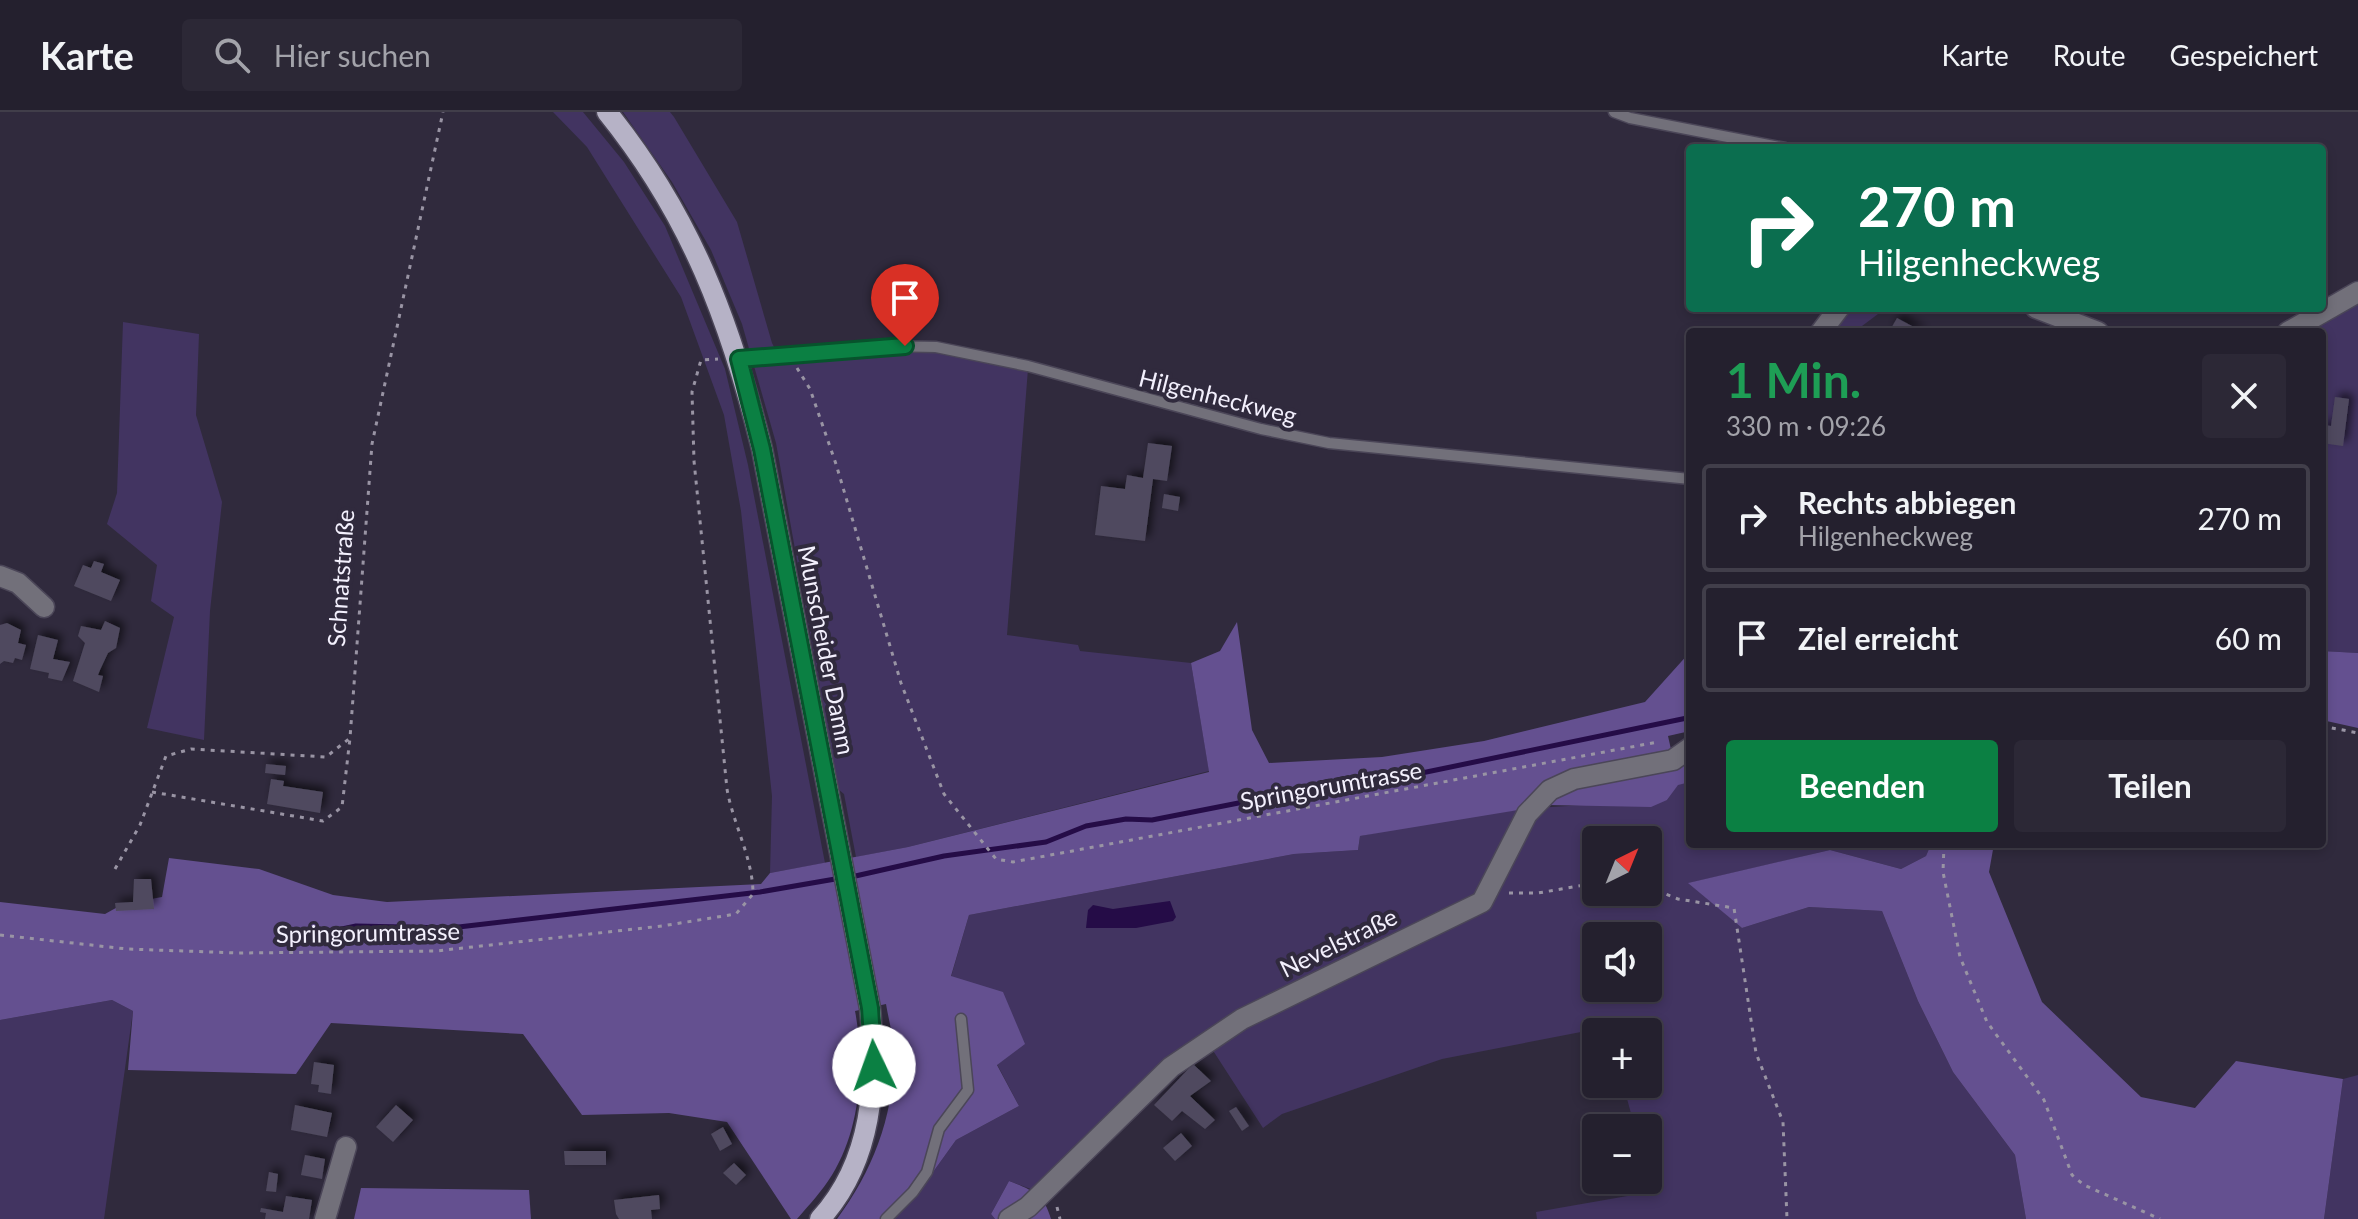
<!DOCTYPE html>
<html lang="de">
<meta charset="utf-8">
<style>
:root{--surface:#24202e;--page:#2c2836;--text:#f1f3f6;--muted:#a3a3aa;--line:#413e4a;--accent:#0b8043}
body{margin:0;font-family:Lato,sans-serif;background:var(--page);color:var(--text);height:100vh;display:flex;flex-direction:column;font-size:30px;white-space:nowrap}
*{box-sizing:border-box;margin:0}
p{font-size:26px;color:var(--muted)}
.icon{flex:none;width:44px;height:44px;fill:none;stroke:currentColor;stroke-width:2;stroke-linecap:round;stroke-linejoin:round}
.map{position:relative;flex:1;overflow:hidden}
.drawer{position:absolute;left:1686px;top:216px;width:640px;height:520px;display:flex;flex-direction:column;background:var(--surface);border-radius:8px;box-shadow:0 4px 12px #0003,0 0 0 2px var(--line)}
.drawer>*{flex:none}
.banner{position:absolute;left:1686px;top:32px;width:640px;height:168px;border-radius:8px;box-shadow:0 4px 12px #0003,0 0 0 2px var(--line);background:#0b6e4f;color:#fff;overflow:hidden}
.needle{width:52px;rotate:43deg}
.fabs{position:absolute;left:1582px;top:714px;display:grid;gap:16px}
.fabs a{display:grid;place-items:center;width:80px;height:80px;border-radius:8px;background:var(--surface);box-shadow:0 4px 12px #0003,0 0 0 2px var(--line);font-size:40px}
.pin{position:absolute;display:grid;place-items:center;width:68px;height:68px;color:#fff;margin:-82px -34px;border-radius:50% 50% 50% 0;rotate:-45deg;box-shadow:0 0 8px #0007}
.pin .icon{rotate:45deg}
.me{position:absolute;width:88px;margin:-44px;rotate:357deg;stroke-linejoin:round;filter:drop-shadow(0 0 6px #0008)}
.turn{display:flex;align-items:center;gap:28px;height:168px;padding:0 40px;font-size:36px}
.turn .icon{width:104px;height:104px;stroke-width:2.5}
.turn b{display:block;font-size:56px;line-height:68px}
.round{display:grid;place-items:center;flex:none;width:84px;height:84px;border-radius:8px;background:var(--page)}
.overview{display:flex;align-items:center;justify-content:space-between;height:136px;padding:0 40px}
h1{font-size:48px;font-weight:700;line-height:60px;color:#1e9e55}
.action{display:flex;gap:16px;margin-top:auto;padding:16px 40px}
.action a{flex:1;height:92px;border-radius:8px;background:var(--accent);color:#fff;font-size:32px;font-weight:700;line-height:92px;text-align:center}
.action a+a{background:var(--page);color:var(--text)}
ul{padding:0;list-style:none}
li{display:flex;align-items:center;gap:24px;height:108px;margin:0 16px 12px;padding:0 24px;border:4px solid var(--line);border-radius:8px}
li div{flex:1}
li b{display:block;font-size:30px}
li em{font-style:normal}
header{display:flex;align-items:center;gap:48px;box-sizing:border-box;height:112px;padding:0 40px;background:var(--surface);border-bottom:2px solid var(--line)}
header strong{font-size:38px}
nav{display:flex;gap:44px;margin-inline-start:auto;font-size:28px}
.search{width:560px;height:72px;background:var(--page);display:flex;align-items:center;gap:20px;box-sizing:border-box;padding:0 28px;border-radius:8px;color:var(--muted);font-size:30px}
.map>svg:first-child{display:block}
.green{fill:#423461;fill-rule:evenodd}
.forest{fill:#645090}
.water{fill:#250c47}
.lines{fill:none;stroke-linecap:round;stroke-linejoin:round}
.stream{stroke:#250c47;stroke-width:5}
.building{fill:#4f4a5e;filter:url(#shadow)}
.service-casing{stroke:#4b4658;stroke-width:13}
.minor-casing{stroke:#4b4658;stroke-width:23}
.primary-casing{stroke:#4b4658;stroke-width:23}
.path{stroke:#9994a4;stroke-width:3;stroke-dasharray:4 6;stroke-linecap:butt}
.service{stroke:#72707a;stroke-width:10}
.minor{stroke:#72707a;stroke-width:20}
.primary{stroke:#b6b2c6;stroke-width:20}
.route-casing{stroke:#07532c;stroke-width:20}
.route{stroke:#0b8043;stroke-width:14}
.labels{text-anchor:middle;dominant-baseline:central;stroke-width:8;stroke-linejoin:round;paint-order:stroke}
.street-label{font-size:24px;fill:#f3f0fd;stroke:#302a3d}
</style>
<header>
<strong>Karte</strong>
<div class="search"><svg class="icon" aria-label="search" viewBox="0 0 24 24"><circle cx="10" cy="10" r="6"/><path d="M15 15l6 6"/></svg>Hier suchen</div>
<nav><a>Karte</a><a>Route</a><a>Gespeichert</a></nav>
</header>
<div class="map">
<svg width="2358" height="1107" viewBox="0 0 2358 1107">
<defs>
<filter id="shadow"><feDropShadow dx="4.5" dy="-4.5" stdDeviation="4" flood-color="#0009"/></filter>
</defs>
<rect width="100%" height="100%" fill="#302a3d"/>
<g class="green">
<path d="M 553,0 L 583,0 L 624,50 L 665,114 L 725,257 L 748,353 L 825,751 L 770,761 L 772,684 L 741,399 L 724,303 L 681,185 L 587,35 Z"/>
<path d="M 623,0 L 670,0 L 674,5 L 737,110 L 772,231 L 782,251 L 874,240 L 935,240 L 1028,257 L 1007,523 L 1078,533 L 1080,539 L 1191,551 L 1209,659 L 908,735 L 856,745 L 844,682 L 838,677 L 776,331 L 742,212 L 711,138 L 672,70 Z"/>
<path d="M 2358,189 L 2358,541 L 2322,539 L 2322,220 L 2306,220 Z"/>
<path d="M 1827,196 L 1886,196 L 1854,220 L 1810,220 Z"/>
<path d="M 123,210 L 199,222 L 196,303 L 222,390 L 210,499 L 204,628 L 147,616 L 174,505 L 151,489 L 157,453 L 107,412 L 117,381 Z"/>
<path d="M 1690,670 L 1690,732 L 1931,732 L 1926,744 L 1901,757 L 1830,738 L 1689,771 L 1742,816 L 1809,795 L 1882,799 L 1918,889 L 1953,960 L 2015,1043 L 2026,1107 L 1537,1107 L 1536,1100 L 1656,1079 L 1648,1055 L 1648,1016 L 1635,1016 L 1623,972 L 1648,972 L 1648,920 L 1613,920 L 1612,914 L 1442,947 L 1282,1002 L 1263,1016 L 1212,937 L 1244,911 L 1487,794 L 1535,696 L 1667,688 L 1678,672 ZM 1596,728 L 1648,728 L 1648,780 L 1596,780 ZM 1596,824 L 1648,824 L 1648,876 L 1596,876 Z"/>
<path d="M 1525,697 L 1478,789 L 1240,903 L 1036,1079 L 1009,1069 L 991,1102 L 995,1107 L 894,1107 L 913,1088 L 956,1028 L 1019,994 L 951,865 L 969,803 L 1294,742 L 1358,738 L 1360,724 L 1445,707 Z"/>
<path d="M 112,888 L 133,899 L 104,1107 L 0,1107 L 0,908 Z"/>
<path d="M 2358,963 L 2358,1107 L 2324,1107 L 2343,967 Z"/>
</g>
<g class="forest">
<path d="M 1237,510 L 1252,618 L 1269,651 L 1382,645 L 1484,629 L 1645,590 L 1690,540 L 1690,619 L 1668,624 L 1674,651 L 1690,643 L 1690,670 L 1678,673 L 1667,688 L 1651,695 L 1548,693 L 1360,724 L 1358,738 L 1294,742 L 969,803 L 951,864 L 1003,880 L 1025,932 L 997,953 L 1019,994 L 956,1028 L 913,1088 L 894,1107 L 837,1107 C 872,1060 893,1006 894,947 C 895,930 889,910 886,892 L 855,899 C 865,951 861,1016 832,1063 C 823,1078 809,1093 797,1107 L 791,1107 L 727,1010 L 669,1001 L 582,1003 L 523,922 L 331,911 L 296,962 L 128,958 L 133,899 L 112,888 L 0,908 L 0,790 L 105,802 L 123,792 L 162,785 L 169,746 L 259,757 L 333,783 L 387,790 L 761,772 L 770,761 L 908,735 L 1209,660 L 1191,551 L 1220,539 Z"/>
<path d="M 2322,539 L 2358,541 L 2358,616 L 2322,608 Z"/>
<path d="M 1931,732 L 1994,732 L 1989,760 L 2042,890 L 2141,985 L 2195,996 L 2236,949 L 2343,967 L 2324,1107 L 2026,1107 L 2015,1043 L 1953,960 L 1918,889 L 1882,799 L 1809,795 L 1742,816 L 1688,771 L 1830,738 L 1901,757 L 1926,744 Z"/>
<path d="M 1009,1069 C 1032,1078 1044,1082 1051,1107 L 995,1107 L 991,1102 Z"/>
<path d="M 361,1076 L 529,1078 L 531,1107 L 354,1107 Z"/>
</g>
<path class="water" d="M 1170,789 L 1176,805 L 1173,809 L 1136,816 L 1086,816 L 1088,798 L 1093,793 L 1113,797 Z"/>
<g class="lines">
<g class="stream">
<path d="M 851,765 L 944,744 L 1046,730 L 1086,714 L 1126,707 L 1152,708 L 1264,686 L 1343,676 L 1348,672 L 1383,669 L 1687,606"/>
<path d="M 328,820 L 356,814 L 450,816 L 760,780 L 841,766"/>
</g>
</g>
<g class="building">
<path d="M 1897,206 L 1923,220 L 1889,220 Z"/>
<path d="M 2335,285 L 2349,287 L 2343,334 L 2322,331 L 2322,313 L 2331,314 Z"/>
<path d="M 1148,331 L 1172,334 L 1167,369 L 1153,367 L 1145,429 L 1095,423 L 1101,374 L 1125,377 L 1127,363 L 1143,366 Z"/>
<path d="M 1164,382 L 1180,385 L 1178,399 L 1162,396 Z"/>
<path d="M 94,449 L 104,452 L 101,460 L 120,468 L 111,489 L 74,474 L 83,453 L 91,456 Z"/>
<path d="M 105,509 L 120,516 L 116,536 L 108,541 L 100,558 L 98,563 L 103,564 L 99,580 L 73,569 L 85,531 L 78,524 L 81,514 L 101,518 Z"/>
<path d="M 7,511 L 21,518 L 18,531 L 26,533 L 22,548 L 15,546 L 13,551 L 4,549 L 0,552 L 0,513 Z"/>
<path d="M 38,523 L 58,528 L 53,547 L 70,550 L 62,569 L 48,566 L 49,561 L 30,557 Z"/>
<path d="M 266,652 L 286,654 L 285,663 L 265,661 Z"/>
<path d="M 271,667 L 284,669 L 283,674 L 323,680 L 320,701 L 267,692 Z"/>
<path d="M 134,767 L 151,767 L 154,797 L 116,799 L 115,791 L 133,790 Z"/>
<path d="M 314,950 L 334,953 L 331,982 L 318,980 L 319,973 L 311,972 Z"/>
<path d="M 1193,952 L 1211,969 L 1190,984 L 1215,1008 L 1205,1017 L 1182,999 L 1172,1009 L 1154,993 Z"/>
<path d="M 295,993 L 332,1001 L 327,1025 L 291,1018 Z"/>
<path d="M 396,993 L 413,1008 L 393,1030 L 376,1015 Z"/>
<path d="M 1236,995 L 1249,1014 L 1242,1019 L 1229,999 Z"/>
<path d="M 723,1015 L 732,1032 L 720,1039 L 711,1022 Z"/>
<path d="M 1181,1021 L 1192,1034 L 1175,1049 L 1163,1036 Z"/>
<path d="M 564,1039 L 606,1039 L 606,1053 L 565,1053 Z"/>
<path d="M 305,1043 L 325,1047 L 322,1067 L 301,1063 Z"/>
<path d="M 734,1051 L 746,1063 L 736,1073 L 723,1061 Z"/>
<path d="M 269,1060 L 278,1062 L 276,1080 L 266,1079 Z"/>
<path d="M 659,1083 L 660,1097 L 651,1098 L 652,1107 L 619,1107 L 616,1102 L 614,1088 Z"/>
<path d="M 286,1084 L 312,1088 L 309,1107 L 265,1107 L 266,1101 L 260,1100 L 261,1096 L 283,1100 Z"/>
</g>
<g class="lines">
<g class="service-casing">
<g id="service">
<path d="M 1614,0 L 1630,6 L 1785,36"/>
<path d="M 739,247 L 885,234 L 936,235 L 1028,254 L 1261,317 L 1329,331 L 1690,367"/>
<path d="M 886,1107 L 913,1080 L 927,1060 L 939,1017 L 968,978 L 961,907"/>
</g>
</g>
<g class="minor-casing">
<g id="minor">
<path d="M 2036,196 L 2098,220"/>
<path d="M 1821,220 L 1839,196"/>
<path d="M 2288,220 L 2358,180"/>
<path d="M 0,464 L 18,471 L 44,495"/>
<path d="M 325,1107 L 346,1035"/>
<path d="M 1009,1107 L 1028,1095 L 1171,955 L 1242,907 L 1482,790 L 1527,702 L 1550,678 L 1574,667 L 1673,648 L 1690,636"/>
</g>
</g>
<g class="primary-casing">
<path id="primary" d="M 607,0 C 691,104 730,209 762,337 L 870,896 C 877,970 873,1049 820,1107"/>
</g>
<g class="path">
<path d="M 797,256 L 810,277 L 836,352 L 901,571 L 944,682 L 996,747 L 1013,750 L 1658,630"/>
<path d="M 2322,614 L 2358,621"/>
<path d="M 152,680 L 323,709 L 342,695 L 350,626"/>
<path d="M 1944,732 L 1943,760 L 1960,845 L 1987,910 L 2044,988 L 2072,1063 L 2084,1073 L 2160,1107"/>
<path d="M 115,757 L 140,713 L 166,644 L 191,637 L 326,645 L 350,626 L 372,332 L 443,0"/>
<path d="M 1648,775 L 1678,787 L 1734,796 L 1756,941 L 1783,1010 L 1787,1107"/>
<path d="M 1509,781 L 1538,781 L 1596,771"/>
<path d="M 0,823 L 127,837 L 239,841 L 436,839 L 662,814 L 736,802 L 753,782 C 753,746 733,712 727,677 L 694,349 L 692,280 L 701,248 L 718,247"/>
<path d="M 1057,1095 L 1060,1107"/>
</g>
<use href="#service" class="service"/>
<use href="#minor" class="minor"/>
<use href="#primary" class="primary"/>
</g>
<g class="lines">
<g class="route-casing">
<path id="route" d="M 874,954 L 870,896 L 762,337 L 739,247 L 905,234"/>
</g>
<use href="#route" class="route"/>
</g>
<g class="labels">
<g class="street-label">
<text transform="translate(1218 284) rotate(14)">Hilgenheckweg</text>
<text transform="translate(340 466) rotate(-86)">Schnatstraße</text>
<text transform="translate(827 538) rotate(79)">Munscheider Damm</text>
<text transform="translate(1331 673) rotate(-10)">Springorumtrasse</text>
<text transform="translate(368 820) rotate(-1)">Springorumtrasse</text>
<text transform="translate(1338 830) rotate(-26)">Nevelstraße</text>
</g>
</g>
</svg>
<div class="fabs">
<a><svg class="needle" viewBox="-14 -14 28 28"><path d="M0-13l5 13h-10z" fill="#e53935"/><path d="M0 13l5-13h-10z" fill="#a3a3aa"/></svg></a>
<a><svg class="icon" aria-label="sound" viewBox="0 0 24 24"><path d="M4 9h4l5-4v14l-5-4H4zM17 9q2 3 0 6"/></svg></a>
<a>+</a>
<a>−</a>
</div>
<div class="pin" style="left:905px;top:234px;background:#d93025"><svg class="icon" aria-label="arrive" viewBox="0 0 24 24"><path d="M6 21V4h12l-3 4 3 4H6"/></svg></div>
<svg class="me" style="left:874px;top:954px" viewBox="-20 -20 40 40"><circle r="19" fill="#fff"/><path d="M0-13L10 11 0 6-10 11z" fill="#0b8043"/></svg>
<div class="banner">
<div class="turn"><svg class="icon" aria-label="right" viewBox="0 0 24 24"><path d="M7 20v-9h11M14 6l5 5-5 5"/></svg><div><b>270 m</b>Hilgenheckweg</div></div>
</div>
<section class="drawer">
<div class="overview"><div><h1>1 Min.</h1><p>330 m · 09:26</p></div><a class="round"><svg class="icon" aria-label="close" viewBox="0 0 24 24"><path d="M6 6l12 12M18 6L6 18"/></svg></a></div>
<ul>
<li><svg class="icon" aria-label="right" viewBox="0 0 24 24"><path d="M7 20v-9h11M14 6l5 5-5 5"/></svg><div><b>Rechts abbiegen</b><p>Hilgenheckweg</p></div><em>270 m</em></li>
<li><svg class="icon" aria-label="arrive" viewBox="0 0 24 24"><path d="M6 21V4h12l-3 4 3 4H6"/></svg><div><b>Ziel erreicht</b></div><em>60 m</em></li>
</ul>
<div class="action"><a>Beenden</a><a>Teilen</a></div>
</section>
</div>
